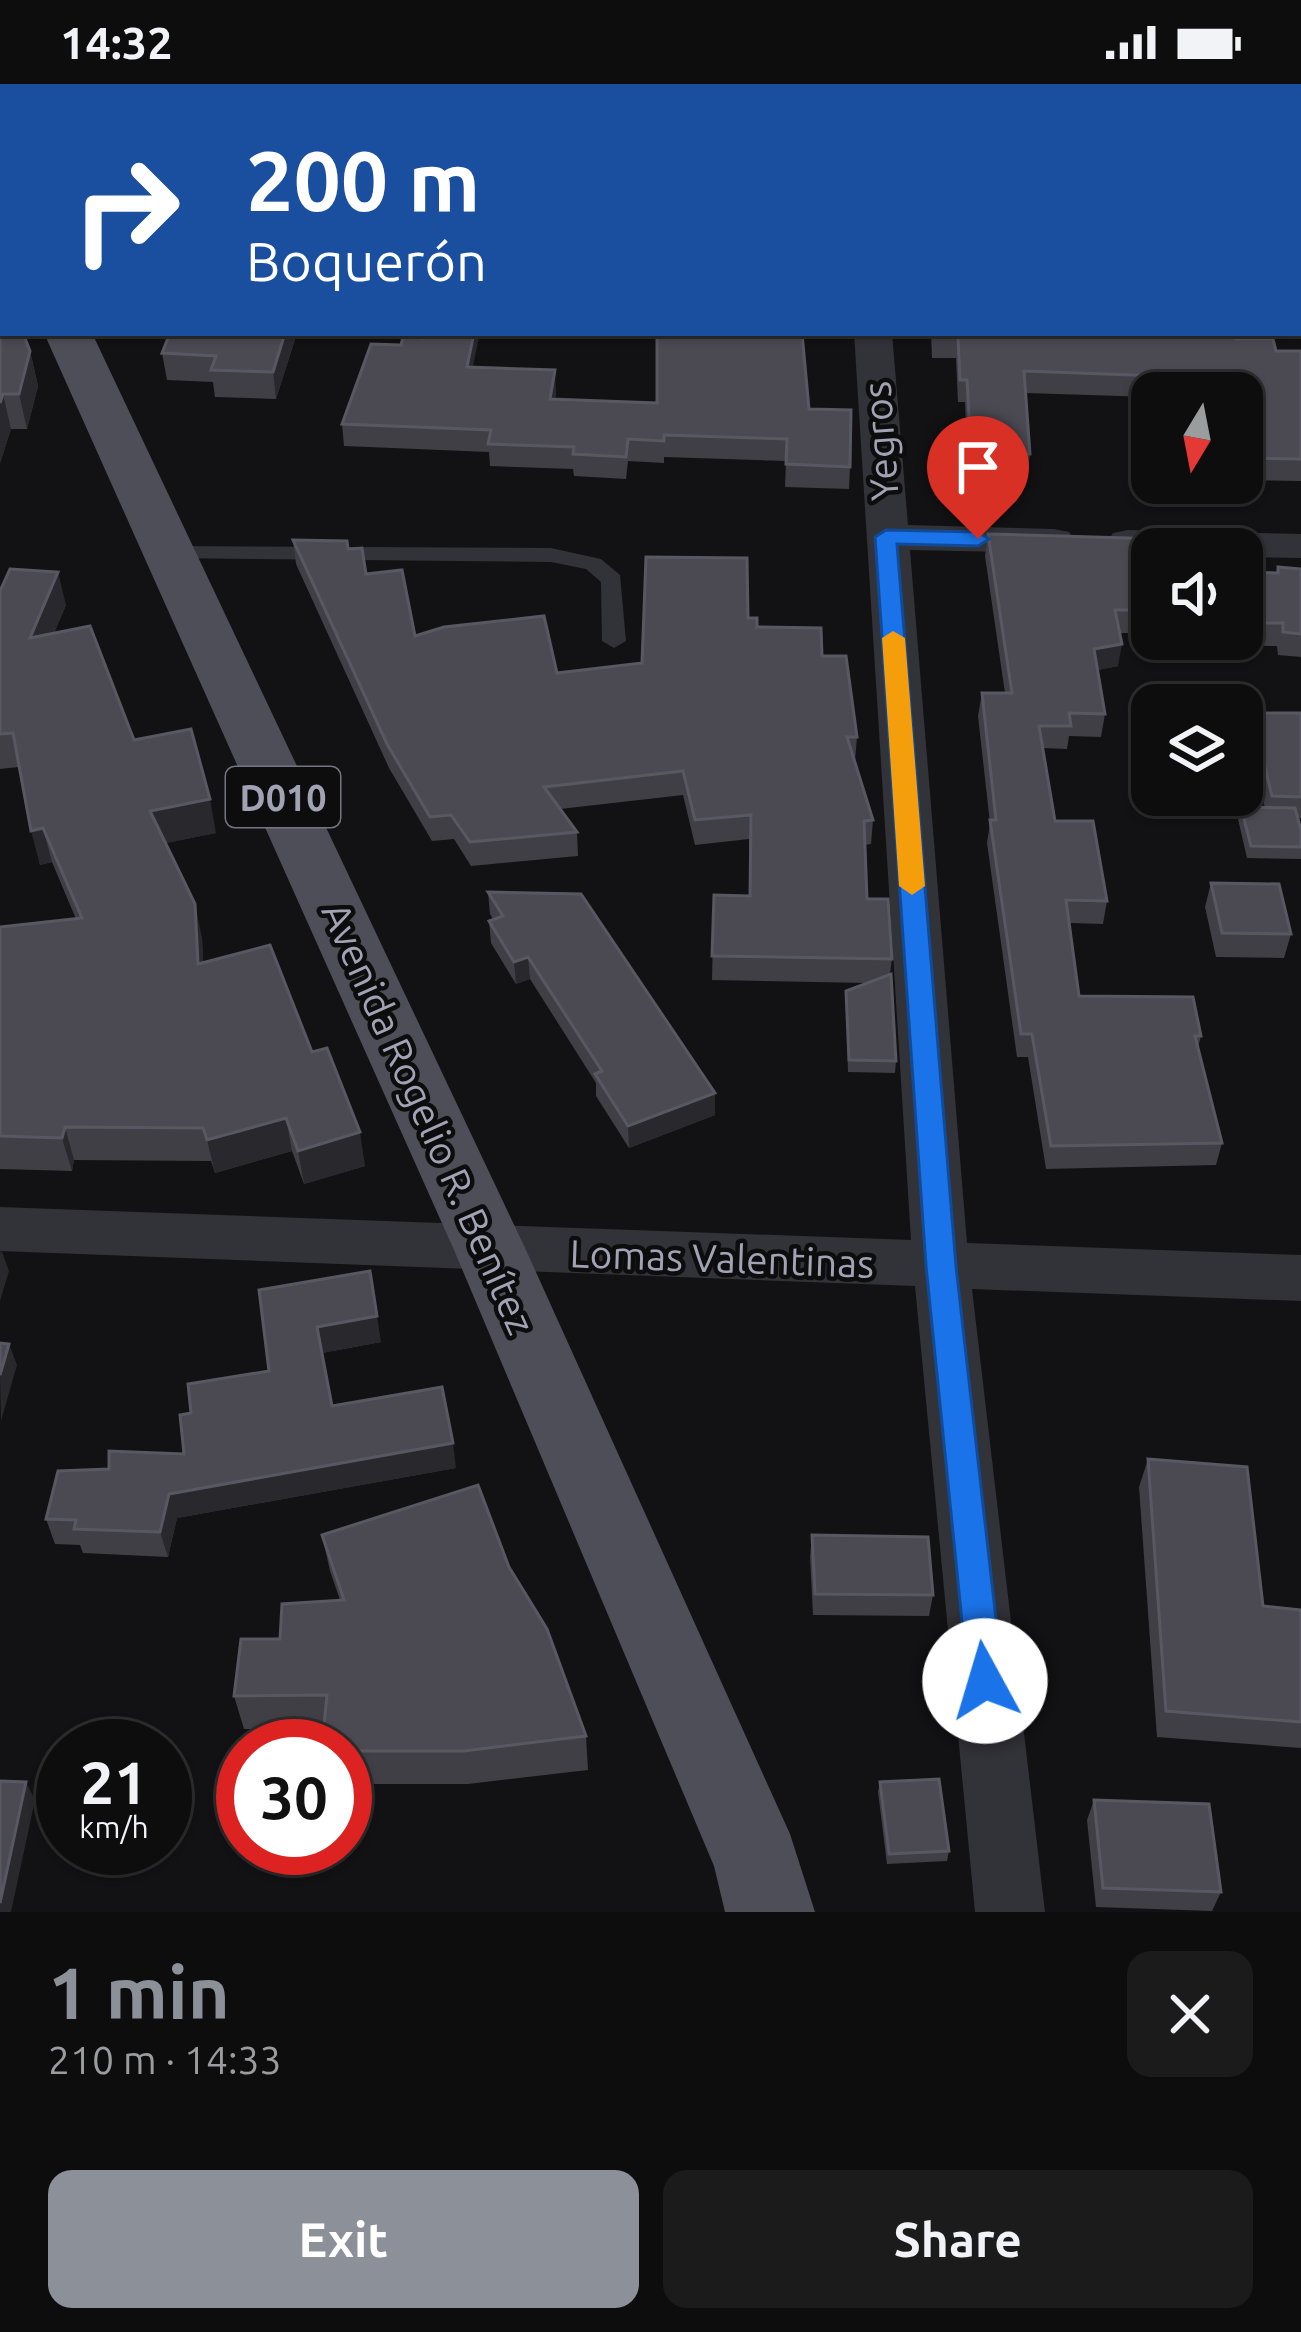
<!DOCTYPE html>
<meta charset="utf-8">
<style>
:root{--surface:#0e0d0e;--page:#1c1b1c;--text:#f1f3f6;--muted:#9b9c9e;--line:#2e2d2e;--accent:#8c9099}
body{margin:0;font-family:Ubuntu,sans-serif;background:var(--page);color:var(--text);height:100vh;display:flex;flex-direction:column;font-size:45px;white-space:nowrap}
*{box-sizing:border-box;margin:0}
p{font-size:39px;color:var(--muted)}
.icon{flex:none;width:66px;height:66px;fill:none;stroke:currentColor;stroke-width:2;stroke-linecap:round;stroke-linejoin:round}
.map{position:relative;height:1828px;overflow:hidden}
.side{display:flex;flex-direction:column;background:var(--surface);flex:1}
.side>*{flex:none}
.top-card{position:absolute;left:0px;top:0px;width:1302px;height:252px;box-shadow:0 3px 9px #0004,0 0 0 3px var(--line);background:#1a4fa0;color:#fff;overflow:hidden}
.needle{width:78px;rotate:190deg}
.controls{position:absolute;left:1131px;top:288px;display:grid;gap:24px}
.controls a{display:grid;place-items:center;width:132px;height:132px;border-radius:24px;background:var(--surface);box-shadow:0 3px 9px #0004,0 0 0 3px var(--line);font-size:60px}
.speed{position:absolute;left:36px;top:1635px;display:flex;gap:24px;font-size:60px;font-weight:700;text-align:center}
.speed>*{display:grid;place-content:center;width:156px;height:156px;border-radius:50%;background:var(--surface);box-shadow:0 3px 9px #0004,0 0 0 3px var(--line);line-height:1}
.speed small{font-size:30px;font-weight:400}
.speed .limit{border:18px solid #d22;background:#fff;color:#111}
.pin{position:absolute;display:grid;place-items:center;width:102px;height:102px;color:#fff;margin:-123px -51px;border-radius:50% 50% 50% 0;rotate:-45deg;box-shadow:0 0 12px #0007}
.pin .icon{rotate:45deg}
.me{position:absolute;width:132px;margin:-66px;rotate:354deg;stroke-linejoin:round;filter:drop-shadow(0 0 9px #0008)}
.turn{display:flex;align-items:center;gap:42px;height:252px;padding:0 48px;font-size:54px}
.turn .icon{width:156px;height:156px;stroke-width:2.5}
.turn b{display:block;font-size:84px;line-height:102px}
.round{display:grid;place-items:center;flex:none;width:126px;height:126px;border-radius:24px;background:var(--page)}
.head{display:flex;align-items:center;justify-content:space-between;height:204px;padding:0 48px}
h1{font-size:72px;font-weight:700;line-height:90px;color:var(--accent)}
.cta{display:flex;gap:24px;margin-top:auto;padding:24px 48px}
.cta a{flex:1;height:138px;border-radius:24px;background:var(--accent);color:#fff;font-size:48px;font-weight:700;line-height:138px;text-align:center}
.cta a+a{background:var(--page);color:var(--text)}
.status{display:flex;justify-content:space-between;align-items:center;height:84px;padding:0 60px;background:var(--surface);direction:ltr}
.status svg{height:33px;fill:currentColor}
.map>svg:first-child{display:block}
.lines{fill:none;stroke-linecap:round;stroke-linejoin:round}
.lane{fill:#323239;fill-rule:evenodd}
.street{fill:#323239;fill-rule:evenodd}
.primary{fill:#4e4e58;fill-rule:evenodd}
.wall{fill:#403f46}
.shaded-wall{fill:#29282d}
.building{fill:#4b4a52;stroke:#585862;stroke-width:3}
.route{fill:#1a73e8;stroke:#114b97;stroke-width:3}
.slow{fill:#f59e0b}
.labels{text-anchor:middle;dominant-baseline:central;stroke-width:9;stroke-linejoin:round;paint-order:stroke}
.shield{fill:#0d0d0e;stroke:#757683;stroke-width:3}
.shield-label{font-size:36px;font-weight:bold;fill:#a1a3b5}
.street-label{font-size:39px;fill:#a1a3b5;stroke:#0d0d0e}
</style>
<div class="status"><b>14:32</b><svg viewBox="0 0 49 12"><path d="M0 12V9h3v3zM5 12V6h3v6zM10 12V3h3v9zM15 12V0h3v12zM26 1h20v11H26zM47 4h2v5h-2z"/></svg></div>
<div class="map">
<svg width="1301" height="1828" viewBox="0 0 1301 1828">
<rect width="100%" height="100%" fill="#121113"/>
<g class="lines">
<path class="lane" d="M 172,462 L 551,464 L 601,475 L 620,491 L 626,557 L 614,564 L 602,557 L 601,498 L 586,485 L 551,478 L 164,474 L 164,464 Z"/>
<g class="street">
<path d="M 839,0 L 871,0 L 872,3 L 840,3 Z"/>
<path d="M 854,249 L 892,249 L 908,441 L 1054,445 L 1069,448 L 1075,457 L 1069,466 L 1054,469 L 910,466 L 967,1159 L 1301,1171 L 1301,1217 L 972,1205 L 1045,1828 L 975,1828 L 915,1202 L 0,1167 L 0,1123 L 911,1156 Z"/>
<path d="M 1128,446 L 1301,450 L 1301,474 L 1242,473 L 1242,465 L 1152,465 L 1152,471 L 1113,467 L 1107,458 L 1113,449 Z"/>
</g>
<g class="primary">
<path d="M 0,147 L 3,148 L 3,178 L 0,177 Z"/>
<path d="M 44,249 L 92,249 L 526,1166 L 790,1750 L 815,1828 L 725,1828 L 714,1782 L 454,1166 Z"/>
</g>
</g>
<g class="wall">
<path d="M 0,0 L 127,0 L 126,3 L 3,3 L 3,144 L 0,144 Z"/>
<path d="M 873,0 L 1301,0 L 1301,27 L 1299,28 L 1299,3 L 875,3 Z"/>
<path d="M 0,208 L 30,267 L 38,302 L 27,345 L 11,345 L 0,379 Z"/>
<path d="M 170,249 L 297,249 L 276,315 L 215,313 L 213,298 L 167,296 L 162,269 Z"/>
<path d="M 931,249 L 1234,249 L 1235,255 L 1276,267 L 1301,267 L 1301,397 L 1242,396 L 1242,309 L 1152,309 L 1152,313 L 1026,309 L 1030,370 L 1027,392 L 968,390 L 965,318 L 958,318 L 956,274 L 932,274 Z"/>
<path d="M 424,254 L 473,284 L 556,308 L 555,315 L 809,325 L 850,383 L 849,405 L 785,403 L 786,377 L 664,373 L 664,379 L 628,377 L 626,395 L 574,392 L 573,385 L 490,382 L 489,368 L 344,362 L 342,340 L 401,261 Z"/>
<path d="M 988,450 L 1152,465 L 1152,549 L 1120,549 L 1118,582 L 1097,586 L 1105,630 L 1101,653 L 1069,652 L 1067,665 L 1043,664 L 1055,737 L 1107,817 L 1103,840 L 1070,839 L 1079,912 L 1201,952 L 1198,963 L 1222,1059 L 1216,1081 L 1046,1085 L 1028,973 L 1017,973 L 987,759 L 990,739 L 978,632 L 982,609 L 1005,609 L 985,472 Z"/>
<path d="M 293,456 L 348,465 L 415,552 L 557,589 L 642,579 L 748,534 L 757,543 L 822,572 L 857,653 L 855,677 L 873,736 L 871,760 L 865,761 L 867,815 L 892,875 L 890,890 L 896,977 L 895,989 L 848,988 L 846,907 L 867,899 L 712,896 L 714,811 L 749,812 L 749,755 L 695,761 L 683,711 L 560,725 L 577,748 L 578,772 L 471,782 L 454,755 L 432,757 L 389,684 L 296,480 Z"/>
<path d="M 1278,483 L 1301,485 L 1301,573 L 1278,571 L 1277,562 L 1217,561 L 1215,555 L 1242,555 L 1242,488 L 1276,489 Z"/>
<path d="M 0,507 L 66,521 L 54,549 L 134,656 L 216,749 L 165,759 L 202,854 L 203,879 L 312,968 L 365,1082 L 304,1100 L 292,1067 L 215,1089 L 211,1077 L 74,1076 L 72,1087 L 0,1085 L 0,843 L 76,835 L 52,778 L 40,781 L 19,683 L 0,685 Z"/>
<path d="M 1252,629 L 1301,629 L 1301,734 L 1298,734 L 1301,745 L 1301,775 L 1247,774 L 1238,735 L 1241,723 L 1265,724 L 1247,650 Z"/>
<path d="M 1211,799 L 1291,850 L 1284,874 L 1216,873 L 1205,823 Z"/>
<path d="M 488,808 L 715,1031 L 629,1064 L 596,1012 L 596,999 L 530,895 L 516,900 L 491,859 L 489,837 L 493,835 L 490,830 Z"/>
<path d="M 259,1206 L 381,1258 L 322,1269 L 332,1322 L 456,1384 L 177,1434 L 168,1473 L 83,1469 L 80,1461 L 55,1460 L 46,1435 L 109,1385 L 184,1370 L 269,1287 Z"/>
<path d="M 1148,1375 L 1263,1522 L 1301,1526 L 1301,1664 L 1157,1653 L 1139,1403 Z"/>
<path d="M 322,1451 L 509,1483 L 586,1652 L 588,1686 L 468,1700 L 345,1700 L 345,1662 L 324,1645 L 244,1645 L 234,1612 L 280,1555 L 340,1516 L 330,1487 Z"/>
<path d="M 812,1451 L 933,1511 L 929,1532 L 813,1531 L 810,1473 Z"/>
<path d="M 880,1698 L 949,1767 L 947,1777 L 887,1780 L 878,1708 Z"/>
<path d="M 1094,1716 L 1221,1808 L 1212,1827 L 1096,1823 L 1087,1736 Z"/>
</g>
<g class="shaded-wall">
<path d="M 109,0 L 127,0 L 126,3 L 108,3 Z"/>
<path d="M 285,249 L 297,249 L 276,315 L 273,288 Z"/>
<path d="M 474,249 L 480,249 L 468,305 L 467,283 Z"/>
<path d="M 30,267 L 38,302 L 27,345 L 19,310 Z"/>
<path d="M 555,286 L 556,308 L 551,337 L 550,315 Z"/>
<path d="M 3,310 L 11,345 L 0,379 L 0,319 Z"/>
<path d="M 58,488 L 66,521 L 38,587 L 30,554 Z"/>
<path d="M 1122,560 L 1118,582 L 1090,588 L 1094,565 Z"/>
<path d="M 210,715 L 216,749 L 157,761 L 150,727 Z"/>
<path d="M 43,744 L 52,778 L 40,781 L 31,747 Z"/>
<path d="M 195,820 L 202,854 L 205,914 L 198,880 Z"/>
<path d="M 528,873 L 530,895 L 516,900 L 514,878 Z"/>
<path d="M 715,1009 L 715,1031 L 629,1064 L 628,1042 Z"/>
<path d="M 286,1034 L 292,1067 L 215,1089 L 207,1056 Z"/>
<path d="M 65,1043 L 74,1076 L 72,1087 L 62,1054 Z"/>
<path d="M 360,1048 L 365,1082 L 304,1100 L 298,1067 Z"/>
<path d="M 1,1165 L 9,1187 L 0,1217 L 0,1170 Z"/>
<path d="M 377,1232 L 381,1258 L 322,1269 L 317,1243 Z"/>
<path d="M 9,1260 L 17,1281 L 1,1337 L 0,1291 Z"/>
<path d="M 453,1359 L 456,1384 L 177,1434 L 168,1473 L 160,1448 L 169,1410 Z"/>
<path d="M 26,1698 L 35,1716 L 11,1828 L 0,1828 L 0,1819 Z"/>
</g>
<g class="building">
<path d="M 0,0 L 109,0 L 108,3 L 3,3 L 3,67 L 0,65 Z"/>
<path d="M 210,0 L 270,0 L 269,3 L 209,3 Z"/>
<path d="M 409,0 L 575,0 L 574,3 L 409,3 Z"/>
<rect x="609" y="0" width="214" height="3"/>
<path d="M 993,0 L 1301,0 L 1301,8 L 1299,9 L 1299,3 L 993,3 Z"/>
<path d="M 1299,29 L 1301,31 L 1301,137 L 1299,137 Z"/>
<path d="M 3,74 L 3,115 L 0,115 L 0,75 Z"/>
<path d="M 0,208 L 3,208 L 3,249 L 23,249 L 30,267 L 19,310 L 3,310 L 0,319 Z"/>
<path d="M 170,249 L 285,249 L 273,288 L 211,286 L 216,272 L 162,269 Z"/>
<path d="M 426,249 L 474,249 L 467,283 L 555,286 L 550,315 L 657,319 L 657,249 L 802,249 L 809,325 L 851,326 L 850,383 L 786,380 L 787,355 L 664,351 L 664,357 L 628,355 L 626,373 L 573,370 L 574,363 L 488,360 L 491,346 L 342,340 L 371,260 L 401,261 L 403,253 L 424,254 Z"/>
<path d="M 935,249 L 1234,249 L 1235,255 L 1273,255 L 1276,267 L 1301,267 L 1301,375 L 1242,374 L 1242,309 L 1161,309 L 1159,292 L 1024,287 L 1030,370 L 971,368 L 967,296 L 960,296 L 958,253 L 935,252 Z"/>
<path d="M 988,450 L 1196,456 L 1199,465 L 1152,465 L 1152,526 L 1115,526 L 1122,560 L 1094,565 L 1105,630 L 1069,629 L 1071,642 L 1039,642 L 1055,737 L 1093,737 L 1107,817 L 1066,816 L 1079,912 L 1193,913 L 1201,952 L 1195,952 L 1222,1059 L 1051,1062 L 1032,950 L 1021,950 L 990,736 L 996,736 L 982,609 L 1012,609 Z"/>
<path d="M 293,456 L 347,457 L 348,465 L 362,464 L 366,490 L 402,486 L 415,552 L 444,543 L 544,532 L 557,589 L 642,579 L 646,473 L 747,474 L 748,534 L 757,534 L 757,543 L 821,544 L 822,572 L 846,572 L 857,653 L 847,653 L 873,736 L 864,737 L 867,815 L 888,815 L 892,875 L 712,872 L 714,811 L 750,812 L 751,731 L 695,736 L 683,687 L 544,703 L 577,748 L 470,758 L 451,731 L 430,733 L 387,660 Z"/>
<path d="M 1278,483 L 1301,485 L 1301,550 L 1283,548 L 1283,539 L 1242,539 L 1242,488 L 1278,489 Z"/>
<path d="M 10,485 L 58,488 L 30,554 L 90,542 L 134,656 L 191,645 L 210,715 L 150,727 L 195,820 L 198,880 L 270,861 L 312,968 L 327,964 L 360,1048 L 298,1067 L 286,1034 L 207,1056 L 203,1044 L 65,1043 L 62,1054 L 0,1052 L 0,843 L 82,834 L 43,744 L 31,747 L 13,649 L 0,650 L 0,507 Z"/>
<path d="M 1252,629 L 1301,629 L 1301,713 L 1272,712 Z"/>
<path d="M 1241,723 L 1295,724 L 1301,746 L 1301,763 L 1251,762 Z"/>
<path d="M 1211,799 L 1279,800 L 1291,850 L 1222,849 Z"/>
<path d="M 488,808 L 581,810 L 715,1009 L 628,1042 L 595,990 L 602,987 L 528,873 L 514,878 L 489,837 L 503,832 Z"/>
<path d="M 891,890 L 896,977 L 849,976 L 846,907 Z"/>
<path d="M 370,1187 L 377,1232 L 317,1243 L 332,1322 L 442,1303 L 453,1359 L 169,1410 L 160,1448 L 74,1445 L 76,1436 L 46,1435 L 58,1387 L 109,1385 L 109,1367 L 184,1370 L 180,1331 L 191,1329 L 188,1300 L 269,1287 L 259,1206 Z"/>
<path d="M 0,1259 L 9,1260 L 0,1291 Z"/>
<path d="M 1148,1375 L 1247,1383 L 1263,1522 L 1301,1526 L 1301,1638 L 1166,1627 Z"/>
<path d="M 478,1401 L 509,1483 L 547,1545 L 586,1652 L 464,1667 L 345,1667 L 345,1662 L 322,1662 L 327,1611 L 234,1612 L 241,1555 L 280,1555 L 282,1520 L 344,1516 L 322,1451 Z"/>
<path d="M 812,1451 L 928,1453 L 933,1511 L 815,1510 Z"/>
<path d="M 939,1695 L 949,1767 L 889,1770 L 880,1698 Z"/>
<path d="M 0,1697 L 26,1698 L 0,1819 Z"/>
<path d="M 1094,1716 L 1209,1720 L 1221,1808 L 1103,1804 Z"/>
</g>
<path class="route" d="M 886,446 L 978,448 L 989,455 L 978,462 L 897,460 L 956,1182 L 1003,1597 L 998,1609 L 985,1613 L 973,1609 L 968,1597 L 926,1182 L 875,453 Z"/>
<path class="slow" d="M 893,547 L 905,554 L 925,802 L 912,811 L 899,802 L 882,554 Z"/>
<g class="labels">
<rect class="shield" x="226" y="683" width="114" height="60" rx="9"/>
<g class="shield-label">
<text x="283" y="713">D010</text>
</g>
<g class="street-label">
<text transform="translate(880 357) rotate(-94)">Yegros</text>
<text transform="translate(429 1034) rotate(66)">Avenida Rogelio R. Benítez</text>
<text transform="translate(722 1174) rotate(2)">Lomas Valentinas</text>
</g>
</g>
</svg>
<div class="controls">
<a><svg class="needle" viewBox="-14 -14 28 28"><path d="M0-13l5 13h-10z" fill="#e53935"/><path d="M0 13l5-13h-10z" fill="#9b9c9e"/></svg></a>
<a><svg class="icon" aria-label="sound" viewBox="0 0 24 24"><path d="M4 9h4l5-4v14l-5-4H4zM17 9q2 3 0 6"/></svg></a>
<a><svg class="icon" aria-label="layers" viewBox="0 0 24 24"><path d="M12 4l9 5-9 5-9-5zM3 14l9 5 9-5"/></svg></a>
</div>
<div class="speed"><div>21<small>km/h</small></div><div class="limit">30</div></div>
<div class="pin" style="left:978px;top:455px;background:#d93025"><svg class="icon" aria-label="arrive" viewBox="0 0 24 24"><path d="M6 21V4h12l-3 4 3 4H6"/></svg></div>
<svg class="me" style="left:985px;top:1597px" viewBox="-20 -20 40 40"><circle r="19" fill="#fff"/><path d="M0-13L10 11 0 6-10 11z" fill="#1a73e8"/></svg>
<div class="top-card">
<div class="turn"><svg class="icon" aria-label="right" viewBox="0 0 24 24"><path d="M7 20v-9h11M14 6l5 5-5 5"/></svg><div><b>200 m</b>Boquerón</div></div>
</div>
</div>
<section class="side">
<div class="head"><div><h1>1 min</h1><p>210 m · 14:33</p></div><a class="round"><svg class="icon" aria-label="close" viewBox="0 0 24 24"><path d="M6 6l12 12M18 6L6 18"/></svg></a></div>
<div class="cta"><a>Exit</a><a>Share</a></div>
</section>
